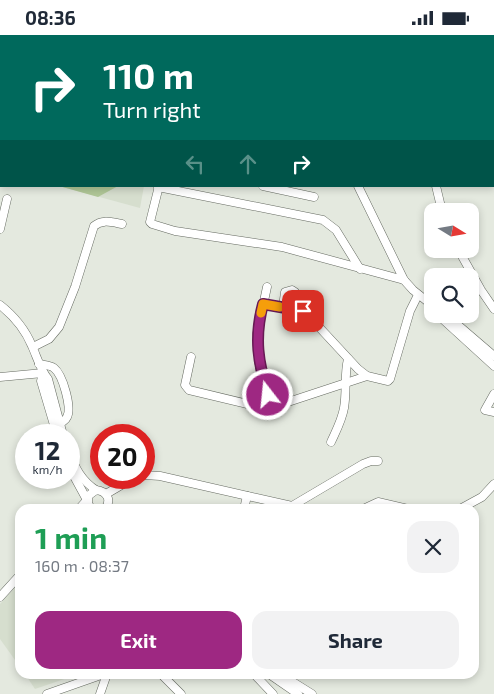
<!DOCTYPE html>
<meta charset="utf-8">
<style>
:root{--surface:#fff;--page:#f2f2f3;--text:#1f2937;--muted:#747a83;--accent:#9e2882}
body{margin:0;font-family:"Exo 2",sans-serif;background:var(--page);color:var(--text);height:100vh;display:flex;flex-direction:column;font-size:19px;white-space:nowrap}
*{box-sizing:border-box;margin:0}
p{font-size:16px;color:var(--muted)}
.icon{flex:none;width:28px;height:28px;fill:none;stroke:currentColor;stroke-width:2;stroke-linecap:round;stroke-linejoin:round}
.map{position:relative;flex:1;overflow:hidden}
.drawer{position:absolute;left:15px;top:469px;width:464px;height:175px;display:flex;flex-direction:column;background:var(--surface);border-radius:15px;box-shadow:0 2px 8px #0003}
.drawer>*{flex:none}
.top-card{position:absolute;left:0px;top:0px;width:495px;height:152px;box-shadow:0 2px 8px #0003;background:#00695c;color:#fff;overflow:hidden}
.needle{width:32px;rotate:101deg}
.controls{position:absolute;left:424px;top:168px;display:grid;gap:10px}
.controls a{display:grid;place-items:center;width:55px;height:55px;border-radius:10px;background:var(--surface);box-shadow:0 2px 8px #0003;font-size:25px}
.speed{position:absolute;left:15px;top:389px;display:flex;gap:10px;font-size:25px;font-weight:700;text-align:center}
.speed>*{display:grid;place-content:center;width:65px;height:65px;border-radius:50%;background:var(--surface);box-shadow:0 2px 8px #0003;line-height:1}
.speed small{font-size:12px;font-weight:400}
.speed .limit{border:8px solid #d22;background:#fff;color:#111}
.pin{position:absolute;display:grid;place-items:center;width:42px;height:42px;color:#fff;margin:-21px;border-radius:10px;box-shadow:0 2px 8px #0006}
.me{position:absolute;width:55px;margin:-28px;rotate:344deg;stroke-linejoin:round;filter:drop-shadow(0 0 4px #0008)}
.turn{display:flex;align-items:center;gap:18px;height:105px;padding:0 20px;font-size:22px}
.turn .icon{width:65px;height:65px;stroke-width:2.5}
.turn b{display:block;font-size:35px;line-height:42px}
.lanes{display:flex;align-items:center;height:48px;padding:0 20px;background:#0003;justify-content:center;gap:25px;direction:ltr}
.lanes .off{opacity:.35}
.round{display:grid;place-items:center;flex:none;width:52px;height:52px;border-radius:15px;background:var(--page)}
.head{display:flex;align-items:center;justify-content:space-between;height:85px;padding:0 20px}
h1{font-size:30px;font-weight:700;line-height:38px;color:#1e9e55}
.primary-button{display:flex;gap:10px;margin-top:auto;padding:10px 20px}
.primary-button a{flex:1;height:58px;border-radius:15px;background:var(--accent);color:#fff;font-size:20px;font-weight:700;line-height:58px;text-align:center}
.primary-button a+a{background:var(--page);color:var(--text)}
.status{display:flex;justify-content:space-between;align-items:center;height:35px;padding:0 25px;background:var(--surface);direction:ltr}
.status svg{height:14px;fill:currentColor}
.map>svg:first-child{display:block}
.built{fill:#d6dece}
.green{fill:#b0c797}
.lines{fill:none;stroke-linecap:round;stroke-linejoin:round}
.minor-casing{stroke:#656a61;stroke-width:9}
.minor{stroke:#fff;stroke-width:8}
.route-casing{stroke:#671a54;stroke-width:12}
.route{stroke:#9e2882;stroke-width:9}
.slow{stroke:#f59e0b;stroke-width:9}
</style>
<div class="status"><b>08:36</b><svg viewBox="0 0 49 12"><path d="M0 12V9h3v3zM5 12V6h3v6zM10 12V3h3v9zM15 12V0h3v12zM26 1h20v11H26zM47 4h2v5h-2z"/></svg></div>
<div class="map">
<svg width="494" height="659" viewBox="0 0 494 659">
<rect width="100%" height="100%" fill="#e4e9df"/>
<g class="built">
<path d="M 0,0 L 172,0 L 1,1 L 1,135 Z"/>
<path d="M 59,151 L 144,151 L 140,173 Z"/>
<path d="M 20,547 L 20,632 L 0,604 L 0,569 Z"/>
<path d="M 25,639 L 79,639 L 35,654 Z"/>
</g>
<path class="green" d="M 59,151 L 118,151 L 98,162 Z"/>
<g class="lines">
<g class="minor-casing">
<g id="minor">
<path d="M 281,0 L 282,1"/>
<path d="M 185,1 L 185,0"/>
<path d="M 206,1 L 207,0"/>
<path d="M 462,1 L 463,0"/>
<path d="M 159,151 L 150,187 L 152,189 L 175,196 L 282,212 L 404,245"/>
<path d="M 263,151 L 314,162"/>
<path d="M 358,151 L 404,245 L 413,255 L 428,267 L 432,274"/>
<path d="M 436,151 L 442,176"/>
<path d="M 158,152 L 323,185 L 336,195 L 360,234"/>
<path d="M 0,194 L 7,164"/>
<path d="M 458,214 L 481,255 L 494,274"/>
<path d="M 267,252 L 257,299 L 259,328 L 271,370 L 285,368 L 367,341"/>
<path d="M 263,269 L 303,276 L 306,278 L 358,334 L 367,341 L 388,346 L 390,344 L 410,276 L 418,260"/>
<path d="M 0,270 C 14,281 25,294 32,311 C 37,322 40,334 48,344 L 63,400"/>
<path d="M 283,272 L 285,257 L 292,255 L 295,257 L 303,276"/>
<path d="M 437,279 L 494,331"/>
<path d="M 445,279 L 494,321"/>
<path d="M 33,312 L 49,304 L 59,292 L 75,252 L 94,191 C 102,184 111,187 122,189"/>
<path d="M 191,322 L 185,350 L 189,355 L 256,371 L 271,370"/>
<path d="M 39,329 C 44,330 50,330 54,333 C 63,340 72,373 67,382 C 65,387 58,389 54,390"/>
<path d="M 43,338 L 41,346 L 57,400"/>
<path d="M 0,342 L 43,338"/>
<path d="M 494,359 L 485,375 L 494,377"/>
<path d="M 331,407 C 336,396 342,385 344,373 C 347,356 344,340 348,324"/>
<path d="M 69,417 C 75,433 82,446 96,455"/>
<path d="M 69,432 L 87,465 L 79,474"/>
<path d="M 144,440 L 160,441 L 292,471 L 363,429 L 371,426 L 378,426"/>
<path d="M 106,459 L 135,442"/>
<path d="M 91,474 L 88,468 L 88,461 L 96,455 C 107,456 112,465 105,474"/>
<path d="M 244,474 L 247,461"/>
<path d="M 363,474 L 378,467 L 408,474"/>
<path d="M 460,474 L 482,462 L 494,449"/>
<path d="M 0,562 L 20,540"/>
<path d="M 161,639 L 181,659"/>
<path d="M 254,639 L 273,659"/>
<path d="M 269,639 L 298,659"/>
<path d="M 280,639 L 312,659"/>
<path d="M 47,659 L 104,639"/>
<path d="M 100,659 L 107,639"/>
</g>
</g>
<use href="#minor" class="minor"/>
</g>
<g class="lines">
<g class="route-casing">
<path id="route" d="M 268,360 C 258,327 254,303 263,269 L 303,276"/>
</g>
<use href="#route" class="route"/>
<path class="slow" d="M 261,278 L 263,269 L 280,272"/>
</g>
</svg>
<div class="controls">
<a><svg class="needle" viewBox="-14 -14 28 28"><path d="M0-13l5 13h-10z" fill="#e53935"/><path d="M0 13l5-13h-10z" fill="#747a83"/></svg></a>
<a><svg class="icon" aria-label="search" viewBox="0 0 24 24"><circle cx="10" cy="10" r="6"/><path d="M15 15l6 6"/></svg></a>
</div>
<div class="speed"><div>12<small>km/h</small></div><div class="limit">20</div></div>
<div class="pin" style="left:303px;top:276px;background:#d93025"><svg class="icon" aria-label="arrive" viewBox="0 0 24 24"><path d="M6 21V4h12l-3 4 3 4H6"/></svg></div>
<svg class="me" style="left:268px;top:360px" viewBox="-20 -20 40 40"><circle r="17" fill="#9e2882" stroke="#fff" stroke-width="3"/><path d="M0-11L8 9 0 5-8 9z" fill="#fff"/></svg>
<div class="top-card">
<div class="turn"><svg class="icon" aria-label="right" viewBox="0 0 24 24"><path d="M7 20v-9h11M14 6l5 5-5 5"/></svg><div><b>110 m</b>Turn right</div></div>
<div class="lanes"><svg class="icon off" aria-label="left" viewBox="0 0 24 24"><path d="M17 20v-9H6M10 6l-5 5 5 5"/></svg><svg class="icon off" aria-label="ahead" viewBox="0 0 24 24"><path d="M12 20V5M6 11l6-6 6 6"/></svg><svg class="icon" aria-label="right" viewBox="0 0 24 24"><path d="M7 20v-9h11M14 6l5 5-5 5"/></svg></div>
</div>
<section class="drawer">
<div class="head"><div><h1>1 min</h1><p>160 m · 08:37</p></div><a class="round"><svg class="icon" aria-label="close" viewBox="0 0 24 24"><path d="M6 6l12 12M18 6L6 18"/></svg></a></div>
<div class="primary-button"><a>Exit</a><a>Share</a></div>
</section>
</div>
